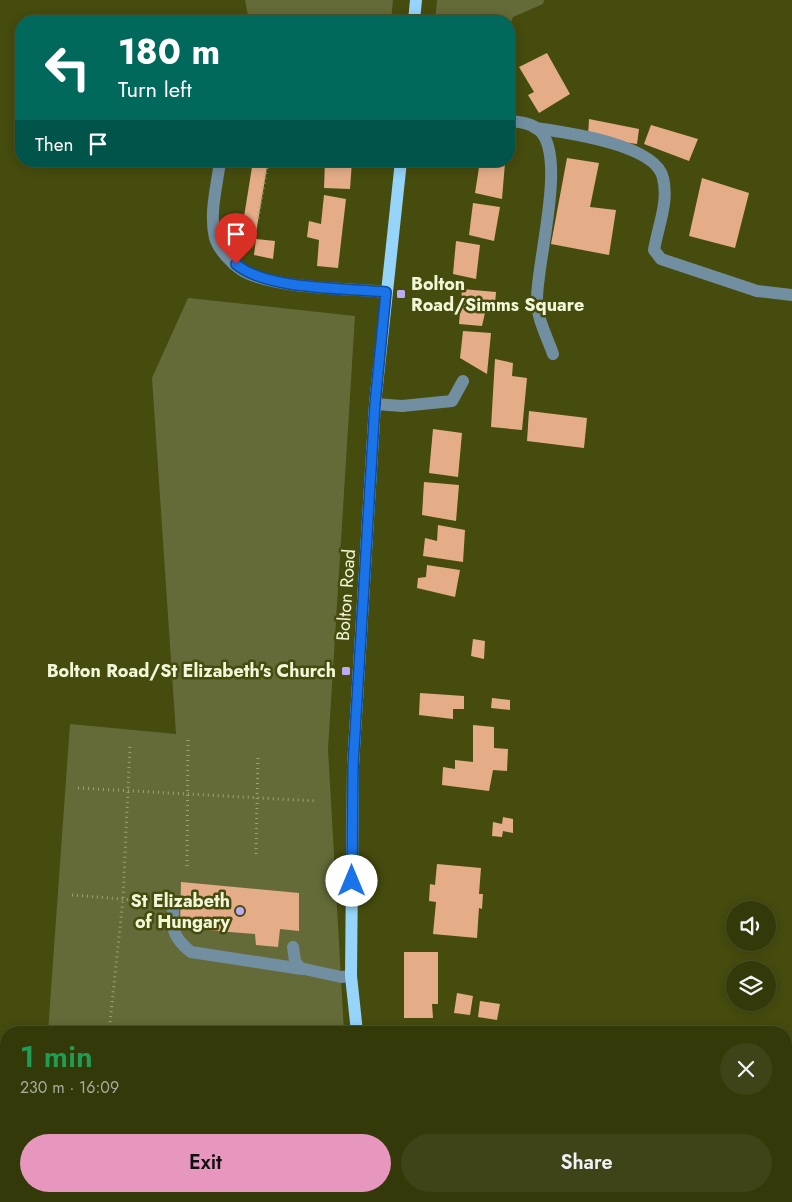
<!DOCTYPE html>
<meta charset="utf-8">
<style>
:root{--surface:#34390a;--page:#3f4418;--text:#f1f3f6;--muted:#a9ac9c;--line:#4e532b;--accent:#e797bd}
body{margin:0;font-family:Jost,sans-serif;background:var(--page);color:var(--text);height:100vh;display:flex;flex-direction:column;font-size:19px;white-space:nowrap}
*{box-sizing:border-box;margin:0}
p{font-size:16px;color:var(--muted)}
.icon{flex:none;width:28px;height:28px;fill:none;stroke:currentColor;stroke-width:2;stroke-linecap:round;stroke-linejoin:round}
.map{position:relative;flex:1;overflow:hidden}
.panel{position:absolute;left:0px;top:1026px;width:792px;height:176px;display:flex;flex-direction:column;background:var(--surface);border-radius:20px 20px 0 0;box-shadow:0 2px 12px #0003,0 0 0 1px var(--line)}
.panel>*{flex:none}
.banner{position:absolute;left:15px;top:15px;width:500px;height:152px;border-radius:20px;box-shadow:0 2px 12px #0003,0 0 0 1px var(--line);background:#00695c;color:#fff;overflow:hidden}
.fabs{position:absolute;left:726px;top:901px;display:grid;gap:10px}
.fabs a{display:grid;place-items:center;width:50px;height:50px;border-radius:50%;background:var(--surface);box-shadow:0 2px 12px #0003,0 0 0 1px var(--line);font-size:25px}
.pin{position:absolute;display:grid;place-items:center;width:42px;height:42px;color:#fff;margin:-51px -21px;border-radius:50% 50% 50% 0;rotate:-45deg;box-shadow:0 0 5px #0007}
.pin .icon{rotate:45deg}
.me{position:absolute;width:55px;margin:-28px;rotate:0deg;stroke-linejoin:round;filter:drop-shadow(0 0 4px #0008)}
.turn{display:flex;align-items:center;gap:18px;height:105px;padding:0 20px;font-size:22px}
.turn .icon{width:65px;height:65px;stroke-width:2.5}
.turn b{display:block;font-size:35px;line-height:42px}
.then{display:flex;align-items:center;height:48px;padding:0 20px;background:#0003;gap:10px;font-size:19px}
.round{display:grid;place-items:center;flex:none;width:52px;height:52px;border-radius:26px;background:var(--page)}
.summary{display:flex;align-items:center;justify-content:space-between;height:85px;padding:0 20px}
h1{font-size:30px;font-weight:600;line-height:38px;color:#1e9e55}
.button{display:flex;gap:10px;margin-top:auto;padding:10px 20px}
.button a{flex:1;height:58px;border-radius:30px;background:var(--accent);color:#111;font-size:20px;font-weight:600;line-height:58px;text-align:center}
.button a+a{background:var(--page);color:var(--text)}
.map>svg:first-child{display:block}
.green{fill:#646b38}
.building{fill:#e4ad88}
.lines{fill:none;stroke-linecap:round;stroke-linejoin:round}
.path{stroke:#9da374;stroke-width:3;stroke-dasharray:1 4;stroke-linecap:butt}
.minor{stroke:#718fa1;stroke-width:12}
.major{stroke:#96d4f9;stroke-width:12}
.route-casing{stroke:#114b97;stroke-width:12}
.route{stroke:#1a73e8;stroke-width:9}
.poi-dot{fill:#bcaaf5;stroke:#464c0e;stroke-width:2}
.labels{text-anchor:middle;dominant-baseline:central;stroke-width:5;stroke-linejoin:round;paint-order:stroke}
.poi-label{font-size:18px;font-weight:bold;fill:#f2f7d8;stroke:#464c0e;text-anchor:end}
.street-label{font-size:18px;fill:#f2f7d8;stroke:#464c0e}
</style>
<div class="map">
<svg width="792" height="1202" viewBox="0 0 792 1202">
<rect width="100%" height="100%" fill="#464c0e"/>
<g class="green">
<path d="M 245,0 L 393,0 L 391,21 L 249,21 Z"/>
<path d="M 437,0 L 544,0 L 543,4 L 513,17 L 509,27 L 509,21 L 435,21 Z"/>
<path d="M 188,298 L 355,316 L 328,749 L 344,1032 L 48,1032 L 70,724 L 176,734 L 152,378 Z"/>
<path d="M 393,1196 L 486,1196 L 485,1202 L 393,1202 Z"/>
</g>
<g class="building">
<path d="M 547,53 L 570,94 L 539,113 L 528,95 L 534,92 L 519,67 Z"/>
<path d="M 589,119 L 639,129 L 637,144 L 588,137 Z"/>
<path d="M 651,125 L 698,139 L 689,161 L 644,144 Z"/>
<path d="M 567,158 L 599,163 L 590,207 L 616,210 L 609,255 L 551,244 Z"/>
<path d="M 253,161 L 268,161 L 256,233 L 242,229 Z"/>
<path d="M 325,161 L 352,161 L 350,189 L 324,188 Z"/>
<path d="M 480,161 L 505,163 L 502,199 L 475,193 Z"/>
<path d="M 702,178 L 749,193 L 735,248 L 689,236 Z"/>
<path d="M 324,195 L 346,199 L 338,268 L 317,266 L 319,240 L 307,237 L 309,221 L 321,224 Z"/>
<path d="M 473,203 L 500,207 L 494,241 L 469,235 Z"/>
<path d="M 256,239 L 275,241 L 273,259 L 254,255 Z"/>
<path d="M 456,241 L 480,245 L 476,279 L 453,274 Z"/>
<path d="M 462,289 L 496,292 L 495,304 L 487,304 L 482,326 L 459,324 Z"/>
<path d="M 463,331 L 491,333 L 487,374 L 460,358 Z"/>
<path d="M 495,359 L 513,363 L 512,376 L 527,378 L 522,430 L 491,427 Z"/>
<path d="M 529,411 L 587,418 L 584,448 L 527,441 Z"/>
<path d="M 433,429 L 462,433 L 458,477 L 429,473 Z"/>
<path d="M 424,482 L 459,485 L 456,521 L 422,515 Z"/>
<path d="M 438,525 L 465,530 L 463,562 L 423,556 L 425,538 L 437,541 Z"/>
<path d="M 427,565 L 460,570 L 455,597 L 417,588 L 418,578 L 426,577 Z"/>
<path d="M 473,639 L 485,641 L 484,659 L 471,656 Z"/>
<path d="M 420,693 L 464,696 L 464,709 L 453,709 L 453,719 L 419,715 Z"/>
<path d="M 492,698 L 510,700 L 510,710 L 491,708 Z"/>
<path d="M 473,725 L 494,727 L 494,748 L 508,749 L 507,771 L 493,770 L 489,791 L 442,785 L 443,767 L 455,769 L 455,760 L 473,762 Z"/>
<path d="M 503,817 L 513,819 L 513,833 L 503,831 L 502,837 L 492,836 L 493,822 L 502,824 Z"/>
<path d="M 437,864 L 481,868 L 479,894 L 483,894 L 482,909 L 479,908 L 477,938 L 433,934 L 436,902 L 429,901 L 430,884 L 435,885 Z"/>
<path d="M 181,882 L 299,893 L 299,931 L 280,929 L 278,947 L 256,945 L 255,934 L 180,928 Z"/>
<path d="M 404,952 L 438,952 L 438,1004 L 432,1004 L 433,1018 L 404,1018 Z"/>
<path d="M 457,993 L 473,996 L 470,1015 L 454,1013 Z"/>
<path d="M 480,1001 L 500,1004 L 497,1020 L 478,1017 Z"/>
<path d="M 62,1196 L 89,1196 L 88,1202 L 61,1202 Z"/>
<path d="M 214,1196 L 242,1196 L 244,1202 L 216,1202 Z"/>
<path d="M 527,1196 L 559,1196 L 559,1202 L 526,1202 Z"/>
</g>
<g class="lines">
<g class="path">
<path d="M 258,218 L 268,161"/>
<path d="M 78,788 L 316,801"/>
<path d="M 256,854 L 258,754"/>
<path d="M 187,866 L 188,740"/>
<path d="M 72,895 L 158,902"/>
<path d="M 109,1032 L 123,899 L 130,744"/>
</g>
<g class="minor">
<path d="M 509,121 C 520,122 533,123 541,132 C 566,160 537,261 537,299 C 536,316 547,337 553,354"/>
<path d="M 535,128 C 564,132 656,144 663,178 C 669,202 658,226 654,250 L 661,259 L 757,291 L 792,295"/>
<path d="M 220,161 C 217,186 209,213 215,238 C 219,251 236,269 249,274 C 286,289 344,288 386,292"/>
<path d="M 375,404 L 402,406 L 452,401 L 463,381"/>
<path d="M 174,904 C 170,926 173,938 191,952 L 302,969"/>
<path d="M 293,947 L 295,961 L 300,968 L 341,977 L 351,976"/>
<path d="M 0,1047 L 6,1048"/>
<path d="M 115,1196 L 115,1202"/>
<path d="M 495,1202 L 495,1196"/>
</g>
<g class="major">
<path d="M 414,21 L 416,0"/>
<path d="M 357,1032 L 351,976 L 353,766 L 375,404 L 401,161"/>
<path d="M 372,1196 L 372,1202"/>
</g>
</g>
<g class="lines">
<g class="route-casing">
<path id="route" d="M 236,264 C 265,290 346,288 386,292 L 375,404 L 353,766 L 352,881"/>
</g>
<use href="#route" class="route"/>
</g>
<g class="poi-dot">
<rect x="396" y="289" width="10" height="10" rx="2.5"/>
<rect x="341" y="666" width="10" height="10" rx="2.5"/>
<circle cx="240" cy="911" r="5"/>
</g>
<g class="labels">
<g class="poi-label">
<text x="411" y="284" text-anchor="start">Bolton<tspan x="411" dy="21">Road/Simms Square</tspan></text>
<text x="336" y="671">Bolton Road/St Elizabeth's Church</text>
<text x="230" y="901">St Elizabeth<tspan x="230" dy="21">of Hungary</tspan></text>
</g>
<g class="street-label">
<text transform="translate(346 595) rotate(-86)">Bolton Road</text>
</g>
</g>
</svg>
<div class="fabs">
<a><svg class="icon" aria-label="sound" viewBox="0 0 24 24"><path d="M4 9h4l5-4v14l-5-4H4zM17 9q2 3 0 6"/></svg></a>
<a><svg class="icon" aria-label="layers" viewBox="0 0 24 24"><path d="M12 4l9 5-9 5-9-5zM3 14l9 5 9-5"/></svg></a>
</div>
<div class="pin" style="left:236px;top:264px;background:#d93025"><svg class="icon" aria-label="arrive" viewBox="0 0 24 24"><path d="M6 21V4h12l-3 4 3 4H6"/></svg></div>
<svg class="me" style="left:352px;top:881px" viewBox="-20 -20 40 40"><circle r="19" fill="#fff"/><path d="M0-13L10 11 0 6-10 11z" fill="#1a73e8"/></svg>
<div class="banner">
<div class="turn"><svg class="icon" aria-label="left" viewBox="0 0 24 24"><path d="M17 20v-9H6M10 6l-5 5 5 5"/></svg><div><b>180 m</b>Turn left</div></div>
<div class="then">Then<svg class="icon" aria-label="arrive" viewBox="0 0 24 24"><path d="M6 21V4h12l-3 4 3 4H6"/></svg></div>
</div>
<section class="panel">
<div class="summary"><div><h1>1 min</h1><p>230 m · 16:09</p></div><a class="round"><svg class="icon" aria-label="close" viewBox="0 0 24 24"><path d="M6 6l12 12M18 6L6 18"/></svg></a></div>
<div class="button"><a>Exit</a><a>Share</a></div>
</section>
</div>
